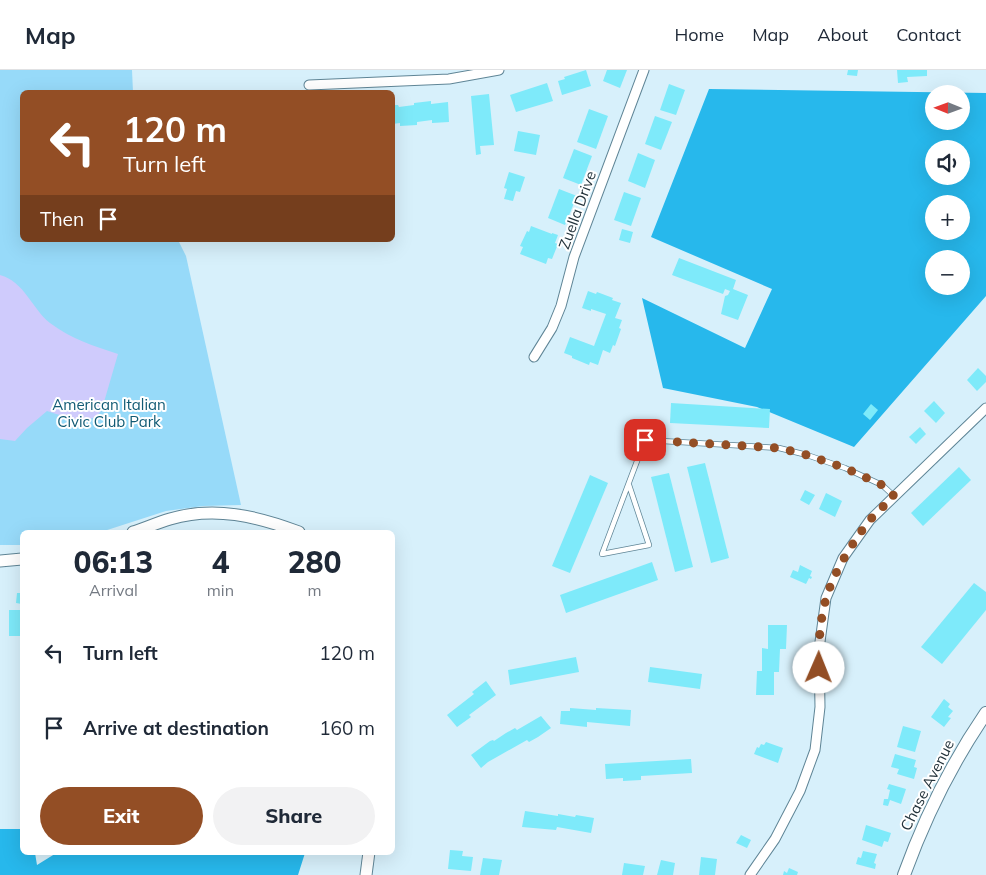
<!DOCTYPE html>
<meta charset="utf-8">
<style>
:root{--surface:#fff;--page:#f2f2f3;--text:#1f2937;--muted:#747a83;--line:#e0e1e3;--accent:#934e25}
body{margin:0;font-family:Mulish,sans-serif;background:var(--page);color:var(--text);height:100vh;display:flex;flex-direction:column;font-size:19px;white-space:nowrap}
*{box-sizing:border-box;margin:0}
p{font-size:16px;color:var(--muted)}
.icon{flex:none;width:28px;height:28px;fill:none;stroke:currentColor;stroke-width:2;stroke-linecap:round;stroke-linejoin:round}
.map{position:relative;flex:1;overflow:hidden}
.panel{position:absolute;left:20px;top:460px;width:375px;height:325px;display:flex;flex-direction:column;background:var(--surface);border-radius:8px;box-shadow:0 5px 20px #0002}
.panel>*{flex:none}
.banner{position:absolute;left:20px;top:20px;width:375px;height:152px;border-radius:8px;box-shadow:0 5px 20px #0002;background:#934e25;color:#fff;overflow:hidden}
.needle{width:32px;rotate:271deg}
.tools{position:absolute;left:925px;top:15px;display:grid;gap:10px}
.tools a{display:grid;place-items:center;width:45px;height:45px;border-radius:50%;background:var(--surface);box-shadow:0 5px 20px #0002;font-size:25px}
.pin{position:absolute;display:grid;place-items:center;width:42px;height:42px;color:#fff;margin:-21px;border-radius:10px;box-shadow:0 2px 8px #0006}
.me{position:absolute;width:55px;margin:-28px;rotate:1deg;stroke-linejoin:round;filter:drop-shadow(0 0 4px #0008)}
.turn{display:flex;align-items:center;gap:18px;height:105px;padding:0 20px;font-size:22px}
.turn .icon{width:65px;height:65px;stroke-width:2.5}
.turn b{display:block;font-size:35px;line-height:42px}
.then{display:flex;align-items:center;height:48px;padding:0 20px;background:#0003;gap:10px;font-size:19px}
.eta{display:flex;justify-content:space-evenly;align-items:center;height:85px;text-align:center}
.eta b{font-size:30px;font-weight:800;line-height:35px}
.button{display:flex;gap:10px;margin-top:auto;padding:10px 20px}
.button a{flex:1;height:58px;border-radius:30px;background:var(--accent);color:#fff;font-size:20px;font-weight:800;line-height:58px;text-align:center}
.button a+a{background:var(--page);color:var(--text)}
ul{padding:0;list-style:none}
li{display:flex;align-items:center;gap:15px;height:75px;padding:0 20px}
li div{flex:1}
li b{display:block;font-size:19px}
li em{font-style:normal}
header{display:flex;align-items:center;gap:30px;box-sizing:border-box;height:70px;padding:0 25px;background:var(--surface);border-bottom:1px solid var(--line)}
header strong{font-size:24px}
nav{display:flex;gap:28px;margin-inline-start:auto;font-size:18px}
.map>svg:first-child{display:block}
.green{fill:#97daf9}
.forest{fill:#27b8ec;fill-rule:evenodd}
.water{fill:#cfcbfc}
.building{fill:#7eeafa}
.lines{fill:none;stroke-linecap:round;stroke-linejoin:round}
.service-casing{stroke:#5f8596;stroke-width:6}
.minor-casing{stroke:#5f8596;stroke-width:11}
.tertiary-casing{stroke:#5f8596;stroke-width:13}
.secondary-casing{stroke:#5f8596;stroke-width:14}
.service{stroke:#fff;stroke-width:4.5}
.minor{stroke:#fff;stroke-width:9}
.tertiary{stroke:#fff;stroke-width:11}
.secondary{stroke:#fff;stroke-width:12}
.route{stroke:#934e25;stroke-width:9;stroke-dasharray:0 16.2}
.labels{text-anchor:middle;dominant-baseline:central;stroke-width:4;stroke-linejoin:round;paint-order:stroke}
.street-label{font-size:15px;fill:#24343c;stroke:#fff}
.park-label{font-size:15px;fill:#105a74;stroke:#fff}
</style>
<header>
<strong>Map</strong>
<nav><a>Home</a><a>Map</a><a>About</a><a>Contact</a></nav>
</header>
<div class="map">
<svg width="986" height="805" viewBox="0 0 986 805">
<rect width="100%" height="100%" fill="#d7f0fb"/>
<path class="green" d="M 0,0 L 132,0 L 133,22 L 22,22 L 22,170 L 178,170 L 186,186 L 241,435 L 203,436 L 166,441 L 101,462 L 22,462 L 22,475 L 0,475 Z"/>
<g class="forest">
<path d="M 709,19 L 986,23 L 986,226 L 854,377 L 757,337 L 663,318 L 642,228 L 745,278 L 772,219 L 651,167 ZM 934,24 L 961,24 L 961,51 L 934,51 ZM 934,79 L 961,79 L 961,106 L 934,106 ZM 934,134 L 961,134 L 961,161 L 934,161 ZM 934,189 L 961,189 L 961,216 L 934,216 Z"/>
<path d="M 0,759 L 22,759 L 22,782 L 35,783 L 37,795 L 58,782 L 305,783 L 298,805 L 0,805 Z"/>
</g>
<path class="water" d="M 0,205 C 25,212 32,239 50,253 C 71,269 94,276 118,284 L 102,339 C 92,359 64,346 47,341 L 27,358 L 15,371 L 0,369 Z"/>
<g class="building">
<path d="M 586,0 L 591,16 L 562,25 L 558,11 L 565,9 L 564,7 Z"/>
<path d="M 607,0 L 627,0 L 620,18 L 603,11 Z"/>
<path d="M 848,0 L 858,0 L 857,6 L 847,5 Z"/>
<path d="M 897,0 L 927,0 L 927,6 L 907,7 L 908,12 L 898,13 Z"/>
<path d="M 547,13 L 553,31 L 516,42 L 510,25 Z"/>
<path d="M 669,14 L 685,20 L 676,45 L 660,40 Z"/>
<path d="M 489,24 L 494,75 L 480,76 L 481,84 L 476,85 L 471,26 Z"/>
<path d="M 431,31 L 431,34 L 448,32 L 449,52 L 432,53 L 432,50 L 417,52 L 417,55 L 400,56 L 400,53 L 392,54 L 392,35 L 398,35 L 399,37 L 414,35 L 414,33 Z"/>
<path d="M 589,39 L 608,46 L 596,79 L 577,72 Z"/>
<path d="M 655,46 L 672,52 L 661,80 L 645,74 Z"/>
<path d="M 518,61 L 540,65 L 536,85 L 514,81 Z"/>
<path d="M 574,79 L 592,86 L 581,115 L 563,108 Z"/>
<path d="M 638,83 L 655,90 L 645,118 L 628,111 Z"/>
<path d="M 509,102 L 525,107 L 520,122 L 516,121 L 513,131 L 504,129 L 507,119 L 504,118 Z"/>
<path d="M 559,119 L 577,126 L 565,155 L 548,148 Z"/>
<path d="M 624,122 L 641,128 L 631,156 L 614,150 Z"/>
<path d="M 531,156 L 552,164 L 552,163 L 558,165 L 555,173 L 558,174 L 552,189 L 548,188 L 546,194 L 520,184 L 523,177 L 520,176 L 527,161 L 529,162 Z"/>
<path d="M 622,159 L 633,162 L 630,173 L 619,170 Z"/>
<path d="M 679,188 L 736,210 L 733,219 L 748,225 L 738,250 L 721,244 L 725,226 L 728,225 L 730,221 L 725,219 L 723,224 L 672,205 Z"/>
<path d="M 588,221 L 596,224 L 597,222 L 613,228 L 612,230 L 621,233 L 615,248 L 622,250 L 619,258 L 621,259 L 615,276 L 613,275 L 610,283 L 603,280 L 598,295 L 590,292 L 589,295 L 572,288 L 572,286 L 564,283 L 570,267 L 594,276 L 606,244 L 591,239 L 591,241 L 582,238 Z"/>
<path d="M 978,298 L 986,306 L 986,312 L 977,321 L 967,310 Z"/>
<path d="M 934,331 L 945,343 L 936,353 L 924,341 Z"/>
<path d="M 671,333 L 770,339 L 769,358 L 670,353 Z"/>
<path d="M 871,334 L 878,340 L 870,350 L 863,344 Z"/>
<path d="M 920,357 L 926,364 L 916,374 L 909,367 Z"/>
<path d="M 705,393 L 729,488 L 711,493 L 687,397 Z"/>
<path d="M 959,397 L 971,410 L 923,456 L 911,443 Z"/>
<path d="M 669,403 L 693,497 L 675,502 L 651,407 Z"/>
<path d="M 590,405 L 608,413 L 570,503 L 552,496 Z"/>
<path d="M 805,420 L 815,425 L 809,435 L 800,430 Z"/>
<path d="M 826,423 L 842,431 L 835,447 L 819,439 Z"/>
<path d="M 652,492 L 658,510 L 566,543 L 560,525 Z"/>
<path d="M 800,495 L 812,501 L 810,506 L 812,507 L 811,509 L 809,508 L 806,514 L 790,507 L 793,500 L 798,502 Z"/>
<path d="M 974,513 L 986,522 L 986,540 L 942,594 L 921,577 Z"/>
<path d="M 17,523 L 22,523 L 22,534 L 16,533 Z"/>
<rect x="9" y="540" width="13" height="26"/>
<path d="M 768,555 L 787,555 L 786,579 L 780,579 L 779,602 L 774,602 L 774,625 L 756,625 L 757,601 L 762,601 L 762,578 L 768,579 Z"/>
<path d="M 576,587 L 579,602 L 510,615 L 508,600 Z"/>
<path d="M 650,597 L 702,604 L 700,619 L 648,612 Z"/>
<path d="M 486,611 L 496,625 L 469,645 L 471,647 L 457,657 L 447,645 L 474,624 L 472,622 Z"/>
<path d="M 944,629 L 950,634 L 948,637 L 953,641 L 948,647 L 951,648 L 944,657 L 931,647 Z"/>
<path d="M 570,638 L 596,640 L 596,638 L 631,640 L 630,656 L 587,652 L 587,657 L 560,654 L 561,641 L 570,641 Z"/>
<path d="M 541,646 L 551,658 L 538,667 L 529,672 L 527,670 L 488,692 L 481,698 L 471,685 L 490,671 L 493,670 L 494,671 L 506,663 L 515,658 L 517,660 Z"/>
<path d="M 903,656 L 921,661 L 915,682 L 897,677 Z"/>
<path d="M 766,672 L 783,678 L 778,693 L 754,684 L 757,677 L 759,678 L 761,674 L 764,675 Z"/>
<path d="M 895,684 L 916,690 L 914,697 L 917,698 L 914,709 L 897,704 L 899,699 L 891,697 Z"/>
<path d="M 691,689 L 692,703 L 641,706 L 641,710 L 623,711 L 623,708 L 606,709 L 605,694 Z"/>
<path d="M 889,714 L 906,719 L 901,734 L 890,730 L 888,736 L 883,735 L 884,729 L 888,729 L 890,720 L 887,719 Z"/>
<path d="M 525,741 L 558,746 L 558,744 L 575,747 L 576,745 L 594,748 L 591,763 L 557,757 L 556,760 L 522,757 Z"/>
<path d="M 866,755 L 891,763 L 888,772 L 884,771 L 882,777 L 862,770 Z"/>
<path d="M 741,765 L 751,770 L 747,778 L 736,773 Z"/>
<path d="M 450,780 L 463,781 L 462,786 L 473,787 L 471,801 L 448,799 Z"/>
<path d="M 863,781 L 877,784 L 874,793 L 876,794 L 875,799 L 856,794 L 858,787 L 861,788 Z"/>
<path d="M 701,787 L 717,789 L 715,805 L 699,805 Z"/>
<path d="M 483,788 L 502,790 L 499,805 L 480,805 Z"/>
<path d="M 661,790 L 675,793 L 673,805 L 657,805 Z"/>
<path d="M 624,793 L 645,796 L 643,805 L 622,805 Z"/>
<path d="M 789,798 L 798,802 L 797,805 L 783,805 L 784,801 L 787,803 Z"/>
</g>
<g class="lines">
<g class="service-casing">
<path id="service" d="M 629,415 L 649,475 L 602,484 L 645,370 L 779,378 L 807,385 L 845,398 L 882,415 L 894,426"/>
</g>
<g class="minor-casing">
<g id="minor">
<path d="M 309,15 L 449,9 L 499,0"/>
<path d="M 534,287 L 552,258 L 561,236 L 574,187 L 644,0"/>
<path d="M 750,805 L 775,769 L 800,721 L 815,680 L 820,637 L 819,579 L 826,528 L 843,488 L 870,450 L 986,338"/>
</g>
</g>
<g class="tertiary-casing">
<g id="tertiary">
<path d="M 133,462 C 145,458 157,453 170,449 C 214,436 257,446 299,462"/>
<path d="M 0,491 L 22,489"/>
<path d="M 366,805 L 369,782"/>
</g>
</g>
<g class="secondary-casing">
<path id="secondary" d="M 904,805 C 925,747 951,694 986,643"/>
</g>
<use href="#service" class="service"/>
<use href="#minor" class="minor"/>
<use href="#tertiary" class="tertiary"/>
<use href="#secondary" class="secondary"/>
</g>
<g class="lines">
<path class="route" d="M 645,370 L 779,378 L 807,385 L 845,398 L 882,415 L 894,426 C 886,434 877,442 869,451 C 853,472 833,503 826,529 C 820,549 818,577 819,598"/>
</g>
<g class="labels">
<g class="street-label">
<text transform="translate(577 140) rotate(-70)">Zuella Drive</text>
<text transform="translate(927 715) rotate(-63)">Chase Avenue</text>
</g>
<g class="park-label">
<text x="109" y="334">American Italian<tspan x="109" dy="17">Civic Club Park</tspan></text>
</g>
</g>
</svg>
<div class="tools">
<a><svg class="needle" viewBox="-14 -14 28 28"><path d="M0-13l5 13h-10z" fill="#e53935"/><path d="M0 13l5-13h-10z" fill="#747a83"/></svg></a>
<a><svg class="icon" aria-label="sound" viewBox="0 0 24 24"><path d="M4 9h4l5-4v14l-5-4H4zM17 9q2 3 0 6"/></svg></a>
<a>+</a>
<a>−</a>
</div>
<div class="pin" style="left:645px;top:370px;background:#d93025"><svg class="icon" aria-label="arrive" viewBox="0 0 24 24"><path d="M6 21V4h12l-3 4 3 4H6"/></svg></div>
<svg class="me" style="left:819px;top:598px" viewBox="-20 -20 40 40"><circle r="19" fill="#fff"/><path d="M0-13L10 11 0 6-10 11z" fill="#934e25"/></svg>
<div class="banner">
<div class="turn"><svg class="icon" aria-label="left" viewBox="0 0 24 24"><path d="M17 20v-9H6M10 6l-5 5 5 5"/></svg><div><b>120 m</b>Turn left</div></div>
<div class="then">Then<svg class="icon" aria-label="arrive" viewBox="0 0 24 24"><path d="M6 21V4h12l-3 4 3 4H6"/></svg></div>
</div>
<section class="panel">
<div class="eta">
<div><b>06:13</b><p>Arrival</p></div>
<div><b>4</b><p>min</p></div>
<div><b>280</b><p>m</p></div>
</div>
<ul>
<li><svg class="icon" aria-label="left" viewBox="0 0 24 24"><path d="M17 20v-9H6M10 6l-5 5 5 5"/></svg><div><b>Turn left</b></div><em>120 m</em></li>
<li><svg class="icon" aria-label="arrive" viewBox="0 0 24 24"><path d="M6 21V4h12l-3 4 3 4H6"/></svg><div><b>Arrive at destination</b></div><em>160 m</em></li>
</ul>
<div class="button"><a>Exit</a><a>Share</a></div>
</section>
</div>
